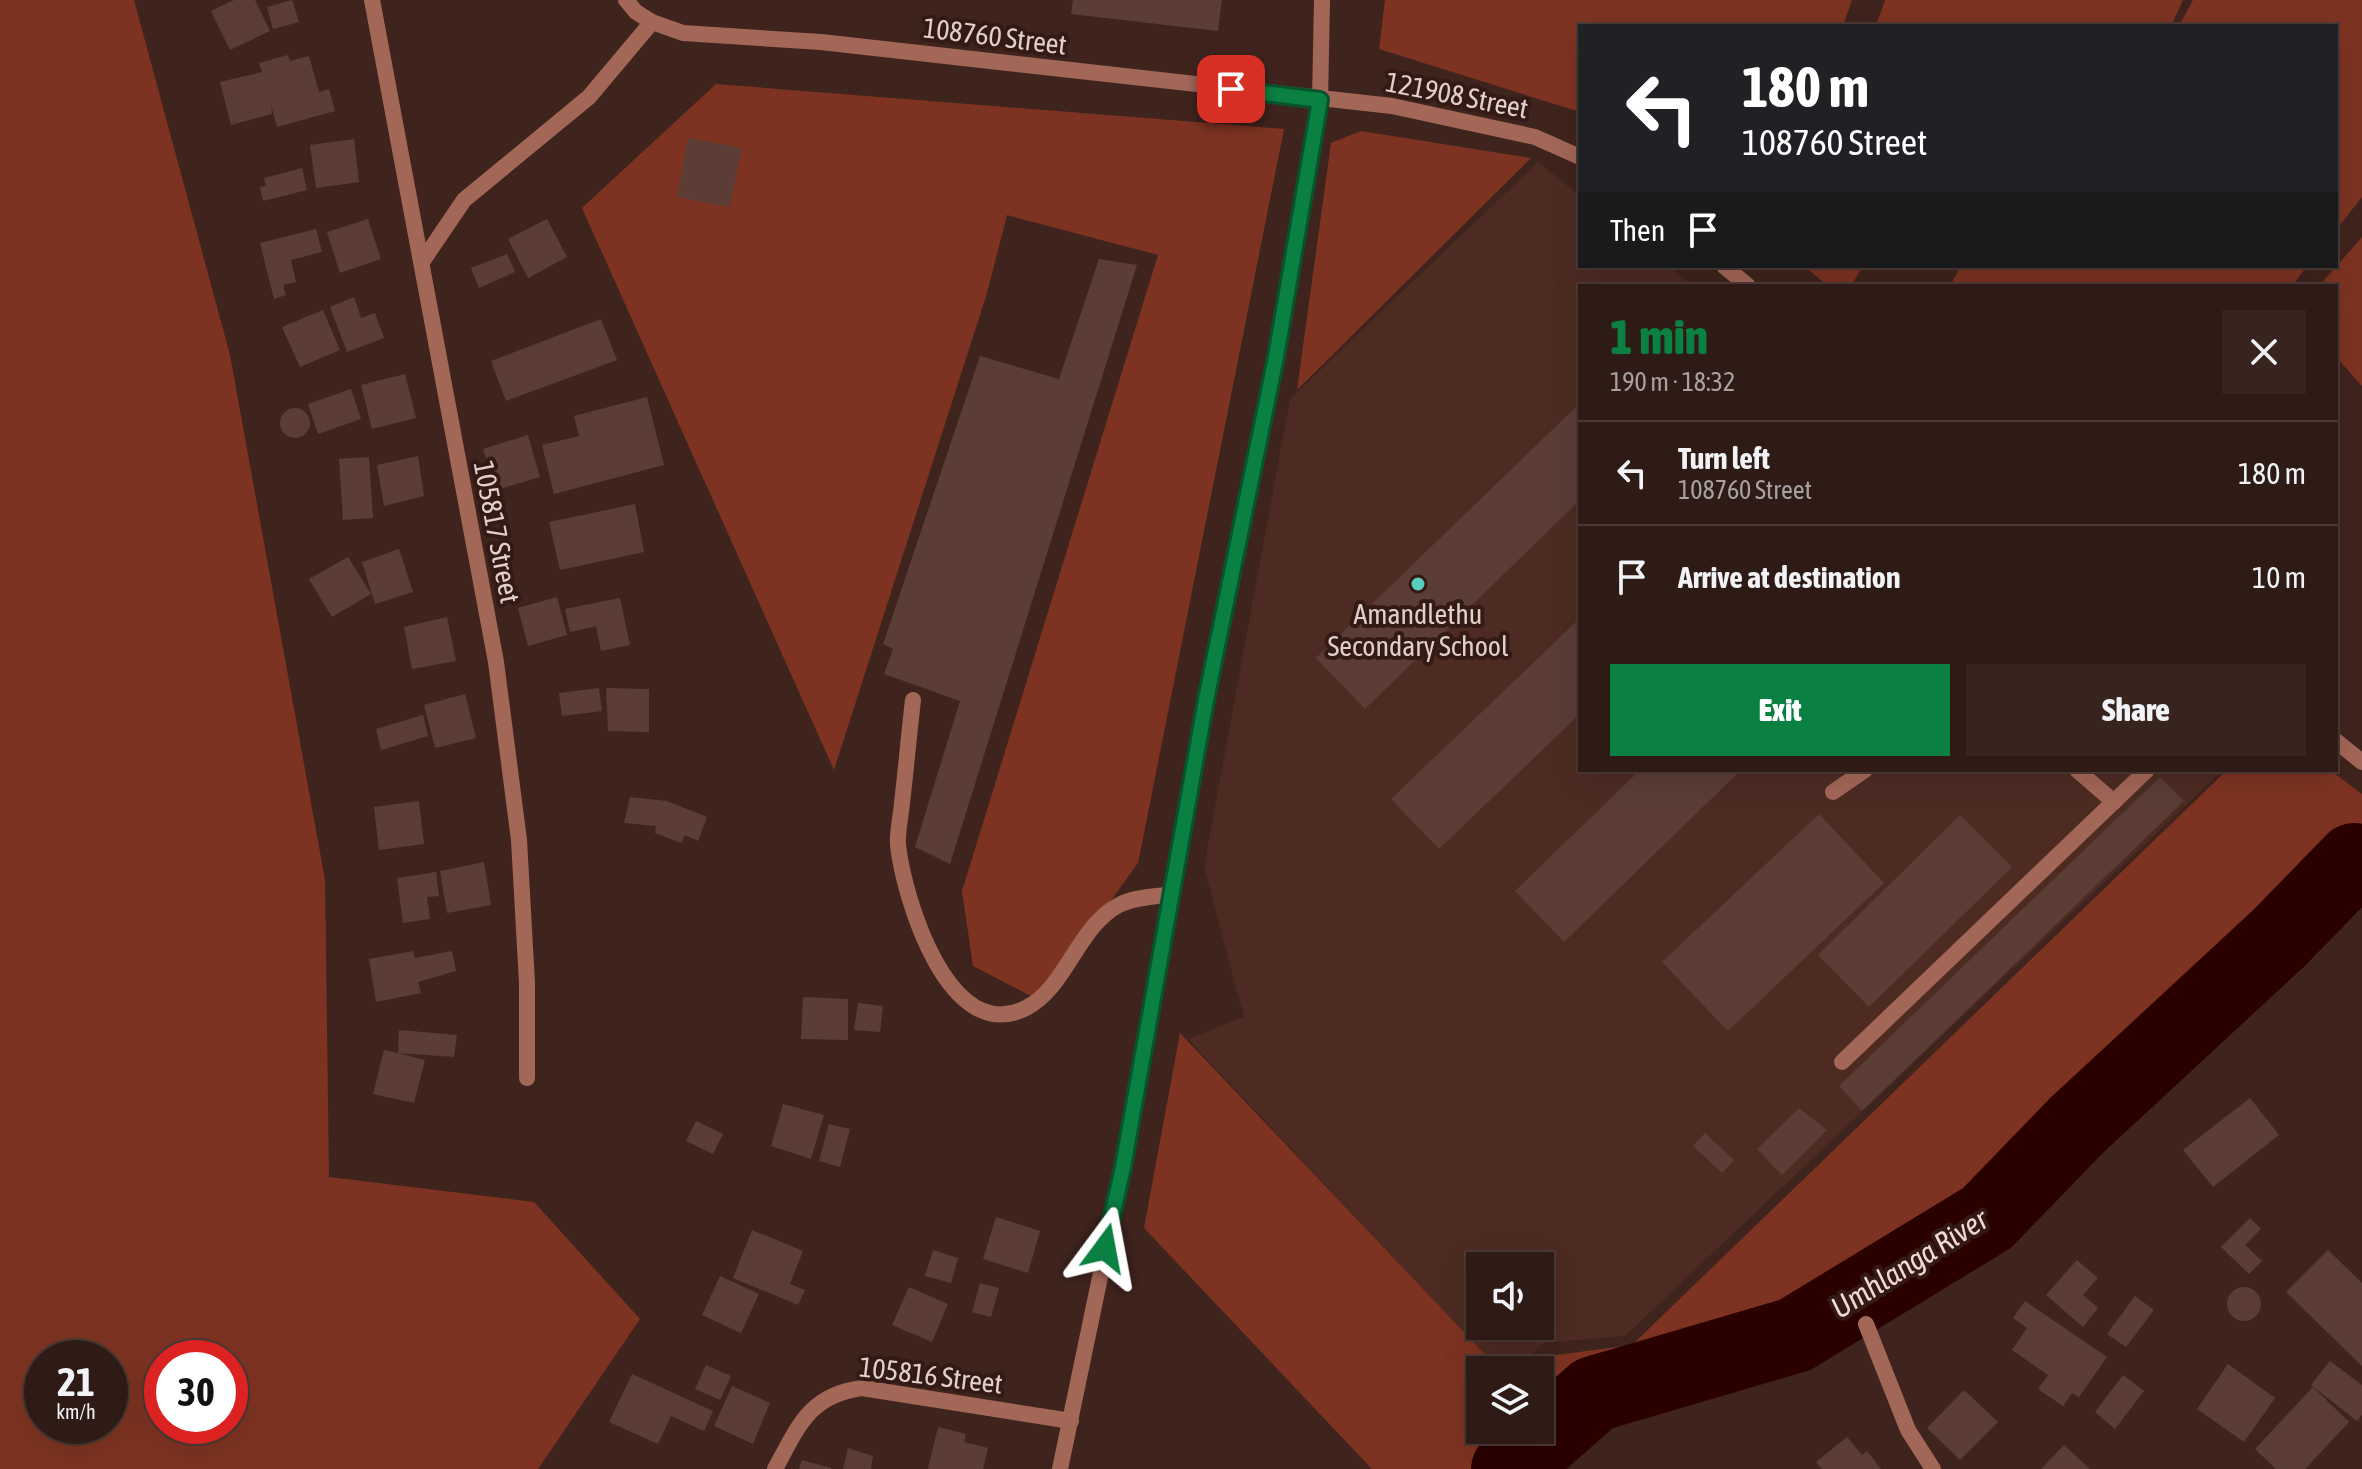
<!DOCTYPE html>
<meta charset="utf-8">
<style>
:root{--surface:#2f1b16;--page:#37241f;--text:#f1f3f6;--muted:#a7a1a1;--line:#4a3935;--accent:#0b8043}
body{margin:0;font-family:"Asap Condensed",sans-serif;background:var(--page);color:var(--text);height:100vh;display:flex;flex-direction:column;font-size:30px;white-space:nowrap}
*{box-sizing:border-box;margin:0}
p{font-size:26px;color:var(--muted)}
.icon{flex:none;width:44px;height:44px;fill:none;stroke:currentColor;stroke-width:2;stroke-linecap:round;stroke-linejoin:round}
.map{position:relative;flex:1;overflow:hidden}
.panel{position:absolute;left:1578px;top:284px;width:760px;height:488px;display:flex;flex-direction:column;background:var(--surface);border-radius:0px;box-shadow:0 8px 32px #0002,0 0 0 2px var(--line)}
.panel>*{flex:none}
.guide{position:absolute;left:1578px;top:24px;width:760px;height:244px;border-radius:0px;box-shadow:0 8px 32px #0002,0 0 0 2px var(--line);background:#202124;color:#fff;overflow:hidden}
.fabs{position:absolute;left:1466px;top:1252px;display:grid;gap:16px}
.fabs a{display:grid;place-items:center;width:88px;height:88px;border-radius:0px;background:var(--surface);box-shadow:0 8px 32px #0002,0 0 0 2px var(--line);font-size:40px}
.speed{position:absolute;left:24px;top:1340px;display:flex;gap:16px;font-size:40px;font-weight:700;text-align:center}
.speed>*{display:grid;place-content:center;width:104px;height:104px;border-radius:50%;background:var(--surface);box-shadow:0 8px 32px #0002,0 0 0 2px var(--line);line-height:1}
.speed small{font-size:20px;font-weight:400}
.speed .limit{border:12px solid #d22;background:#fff;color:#111}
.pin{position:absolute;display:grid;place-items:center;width:68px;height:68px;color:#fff;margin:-34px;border-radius:16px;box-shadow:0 4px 12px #0006}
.me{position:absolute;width:88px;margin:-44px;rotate:13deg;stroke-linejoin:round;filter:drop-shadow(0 0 6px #0008)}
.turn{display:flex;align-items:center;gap:28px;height:168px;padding:0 32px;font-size:36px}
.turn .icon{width:104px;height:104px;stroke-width:2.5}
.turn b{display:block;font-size:56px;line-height:68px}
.then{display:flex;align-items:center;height:76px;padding:0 32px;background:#0003;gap:16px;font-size:30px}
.round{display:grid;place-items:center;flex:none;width:84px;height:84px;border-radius:0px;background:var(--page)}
.overview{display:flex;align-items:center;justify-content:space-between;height:136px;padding:0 32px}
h1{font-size:48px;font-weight:800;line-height:60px;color:var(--accent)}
.cta{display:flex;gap:16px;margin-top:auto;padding:16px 32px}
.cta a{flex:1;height:92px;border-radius:0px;background:var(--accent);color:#fff;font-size:32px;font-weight:800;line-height:92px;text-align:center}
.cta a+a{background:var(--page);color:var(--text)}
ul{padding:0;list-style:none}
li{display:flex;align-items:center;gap:24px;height:104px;padding:0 32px;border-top:2px solid var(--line)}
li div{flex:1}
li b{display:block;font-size:30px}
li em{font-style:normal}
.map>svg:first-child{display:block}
.built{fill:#4d2b23;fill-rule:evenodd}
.green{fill:#7e3322;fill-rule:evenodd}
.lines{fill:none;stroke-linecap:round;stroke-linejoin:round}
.stream{stroke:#2b0100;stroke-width:12}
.river{stroke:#2b0100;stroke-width:76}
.building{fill:#5b3d36}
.service{stroke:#a36758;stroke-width:16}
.minor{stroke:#a36758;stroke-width:16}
.route-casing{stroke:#07532c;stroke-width:20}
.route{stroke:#0b8043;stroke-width:14}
.poi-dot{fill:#58cec0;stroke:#341a14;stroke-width:3}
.labels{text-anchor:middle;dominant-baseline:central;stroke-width:8;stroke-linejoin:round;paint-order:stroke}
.street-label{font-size:28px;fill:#e1cfca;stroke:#341a14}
.poi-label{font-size:28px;fill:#e1cfca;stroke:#341a14}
.water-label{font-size:30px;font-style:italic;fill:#f3d9d3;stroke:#341a14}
</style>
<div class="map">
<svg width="2362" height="1469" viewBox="0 0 2362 1469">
<rect width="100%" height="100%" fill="#3f241d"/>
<path class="built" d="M 1538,162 L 1580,196 L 1580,266 L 1669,266 L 1694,286 L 1580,286 L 1580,770 L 2223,770 L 1625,1336 L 1544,1343 L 1513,1370 L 1499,1370 L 1188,1039 L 1244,1017 L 1204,867 L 1290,399 ZM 1480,1266 L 1540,1266 L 1540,1326 L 1480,1326 Z"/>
<g class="green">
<path d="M 0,0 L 134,0 L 230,355 L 325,880 L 329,1177 L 534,1202 L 640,1319 L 538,1469 L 0,1469 ZM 42,1358 L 110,1358 L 110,1426 L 42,1426 ZM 162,1358 L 230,1358 L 230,1426 L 162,1426 Z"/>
<path d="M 1385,0 L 1852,0 L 1843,26 L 1580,26 L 1580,112 L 1379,49 Z"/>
<path d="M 1885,0 L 2183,0 L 2171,26 L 1876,26 Z"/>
<path d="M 2193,0 L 2362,0 L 2362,197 L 2336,230 L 2336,26 L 2179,26 Z"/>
<path d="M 716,84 L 1284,129 L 1138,863 L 1039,1000 L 973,966 L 962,891 L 1158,255 L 1007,215 L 987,293 L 834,770 L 582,208 Z"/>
<path d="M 1361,131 L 1531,158 L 1297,390 L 1331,143 Z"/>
<path d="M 2362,237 L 2362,386 L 2336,357 L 2336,286 L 2319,286 Z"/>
<path d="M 1804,266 L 1863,266 L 1851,286 L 1828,286 Z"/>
<path d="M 1961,266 L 2307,266 L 2292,286 L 1950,286 Z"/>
<path d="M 2227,770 L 2330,770 L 2362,794 L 2362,825 L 1976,1209 L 1788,1321 L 1585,1381 L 1540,1420 L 1540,1370 L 1519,1370 L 1549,1356 L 1632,1345 Z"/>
<path d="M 1180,1033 L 1500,1370 L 1480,1370 L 1480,1430 L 1529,1430 L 1484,1469 L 1372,1469 L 1144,1228 Z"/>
</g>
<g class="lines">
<path class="stream" d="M 2331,884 L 2362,897"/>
<path class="river" d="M 1509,1469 L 1594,1394 L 1795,1335 L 1987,1218 L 2077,1125 L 2279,938 L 2354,861"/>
</g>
<g class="building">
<path d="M 234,0 L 255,0 L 270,31 L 230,50 L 211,11 Z"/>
<path d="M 292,0 L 299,22 L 273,29 L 267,7 Z"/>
<path d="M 1073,0 L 1222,0 L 1218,31 L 1071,14 Z"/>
<path d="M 288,55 L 290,61 L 309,56 L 319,92 L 329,89 L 335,111 L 277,127 L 271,105 L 272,114 L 231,125 L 220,82 L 262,72 L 259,63 Z"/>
<path d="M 688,138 L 742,148 L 730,207 L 677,197 Z"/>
<path d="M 354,139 L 359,182 L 316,188 L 310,145 Z"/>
<path d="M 302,168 L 307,190 L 263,201 L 260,187 L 266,186 L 264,178 Z"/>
<path d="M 368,219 L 381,259 L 340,273 L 327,232 Z"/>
<path d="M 547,219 L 567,257 L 528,278 L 508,239 Z"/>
<path d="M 316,229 L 322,252 L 291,260 L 296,282 L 283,285 L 286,295 L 274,299 L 260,243 Z"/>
<path d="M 507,254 L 515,272 L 479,288 L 471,268 Z"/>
<path d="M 1099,259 L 1137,265 L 950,864 L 915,847 L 960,701 L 884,674 L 893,649 L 883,644 L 980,356 L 1059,379 Z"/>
<path d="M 354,297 L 361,318 L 375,313 L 384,338 L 347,352 L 330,307 Z"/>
<path d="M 323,310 L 340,350 L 300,367 L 282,327 Z"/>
<path d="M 601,319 L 617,360 L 506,401 L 491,361 Z"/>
<path d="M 405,374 L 416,418 L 372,429 L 361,385 Z"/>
<path d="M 351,389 L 361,419 L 318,434 L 308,404 Z"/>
<path d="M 647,397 L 664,465 L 554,494 L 542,445 L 579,436 L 574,416 Z"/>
<path d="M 1580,403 L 1580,500 L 1365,709 L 1316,658 Z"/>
<circle cx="295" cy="423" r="15"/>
<path d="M 528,435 L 540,477 L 496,490 L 483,449 Z"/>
<path d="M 418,456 L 424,496 L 384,506 L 377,465 Z"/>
<path d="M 369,457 L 373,518 L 343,520 L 339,459 Z"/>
<path d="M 635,504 L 644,552 L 560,570 L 549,522 Z"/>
<path d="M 399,549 L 413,592 L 375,604 L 362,562 Z"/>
<path d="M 348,557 L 371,594 L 332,617 L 309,579 Z"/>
<path d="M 557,597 L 567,635 L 528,646 L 518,608 Z"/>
<path d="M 620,598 L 630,645 L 601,651 L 596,626 L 570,632 L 565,609 Z"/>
<path d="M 447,617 L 456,661 L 412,669 L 404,627 Z"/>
<path d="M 1580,618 L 1580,714 L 1439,849 L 1391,799 Z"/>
<path d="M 599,688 L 602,711 L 562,716 L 559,693 Z"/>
<path d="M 606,688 L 649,689 L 649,732 L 608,731 Z"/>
<path d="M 465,694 L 476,738 L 435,748 L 424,705 Z"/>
<path d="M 423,715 L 428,736 L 381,750 L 376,729 Z"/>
<path d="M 1640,770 L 1741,770 L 1564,942 L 1515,891 Z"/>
<path d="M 2160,777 L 2184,801 L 1862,1111 L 1839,1086 Z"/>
<path d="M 630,797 L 667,801 L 707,817 L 698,841 L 685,835 L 681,843 L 655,833 L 656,826 L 624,823 Z"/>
<path d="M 419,801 L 424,844 L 379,850 L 374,807 Z"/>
<path d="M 1819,814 L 1884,883 L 1728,1031 L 1662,962 Z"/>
<path d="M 1960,815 L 2012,867 L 1869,1007 L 1818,955 Z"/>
<path d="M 484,862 L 491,905 L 447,913 L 440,871 Z"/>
<path d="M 436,872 L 439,896 L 427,897 L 430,919 L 403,923 L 397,878 Z"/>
<path d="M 413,951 L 415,958 L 452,951 L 456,971 L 418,982 L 421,993 L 376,1002 L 369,959 Z"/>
<path d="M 803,997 L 848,999 L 848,1040 L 801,1039 Z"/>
<path d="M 858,1003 L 883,1006 L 880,1032 L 854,1030 Z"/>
<path d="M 399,1030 L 457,1035 L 454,1057 L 398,1053 L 425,1060 L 414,1103 L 373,1094 L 384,1050 L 398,1053 Z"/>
<path d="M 2250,1098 L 2279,1135 L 2213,1187 L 2183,1150 Z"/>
<path d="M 783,1104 L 824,1115 L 811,1159 L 771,1146 Z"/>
<path d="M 1799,1108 L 1827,1130 L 1782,1175 L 1757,1149 Z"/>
<path d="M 696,1121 L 723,1134 L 713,1154 L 686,1141 Z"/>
<path d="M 829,1124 L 850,1129 L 840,1167 L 819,1161 Z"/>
<path d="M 1705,1133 L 1734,1160 L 1722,1173 L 1693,1146 Z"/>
<path d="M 996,1217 L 1040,1231 L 1028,1273 L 983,1259 Z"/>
<path d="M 2250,1218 L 2261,1229 L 2245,1245 L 2262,1261 L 2249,1274 L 2221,1247 Z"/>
<path d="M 752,1230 L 803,1251 L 790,1284 L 805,1290 L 798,1305 L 733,1278 Z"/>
<path d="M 933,1250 L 958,1258 L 951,1283 L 925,1276 Z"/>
<path d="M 2328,1250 L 2362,1283 L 2362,1366 L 2286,1292 Z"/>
<path d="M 2077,1260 L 2098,1278 L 2083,1295 L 2098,1308 L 2083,1327 L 2046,1295 Z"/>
<path d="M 720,1276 L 759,1294 L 741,1333 L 702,1315 Z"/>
<path d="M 980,1283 L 999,1288 L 991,1317 L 972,1312 Z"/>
<circle cx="2244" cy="1304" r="17"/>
<path d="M 909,1287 L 948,1304 L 932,1342 L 892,1325 Z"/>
<path d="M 2135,1296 L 2154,1310 L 2126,1347 L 2107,1334 Z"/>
<path d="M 2025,1301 L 2107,1357 L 2079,1397 L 2072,1393 L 2063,1406 L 2038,1389 L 2048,1375 L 2012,1350 L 2027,1328 L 2013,1318 Z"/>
<path d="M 2330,1361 L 2362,1385 L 2362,1415 L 2357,1421 L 2311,1385 Z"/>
<path d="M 2228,1364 L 2275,1398 L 2244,1442 L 2197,1409 Z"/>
<path d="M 706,1365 L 731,1376 L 720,1400 L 695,1389 Z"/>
<path d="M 632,1374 L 713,1411 L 704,1431 L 671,1416 L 658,1444 L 609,1422 Z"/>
<path d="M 2123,1375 L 2144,1391 L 2115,1429 L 2095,1412 Z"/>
<path d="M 732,1386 L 770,1403 L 753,1444 L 714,1426 Z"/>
<path d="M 2313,1387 L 2349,1422 L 2305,1469 L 2276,1469 L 2255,1449 Z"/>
<path d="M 1964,1390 L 1998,1422 L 1960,1460 L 1927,1428 Z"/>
<path d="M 938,1427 L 966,1434 L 964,1442 L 988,1448 L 983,1469 L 928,1469 Z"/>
<path d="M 1847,1437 L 1862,1455 L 1867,1451 L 1881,1469 L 1822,1469 L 1816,1462 Z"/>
<path d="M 2064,1445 L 2090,1469 L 2041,1469 Z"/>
<path d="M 848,1448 L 873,1456 L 871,1469 L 843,1469 Z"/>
<path d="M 802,1460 L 831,1468 L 831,1469 L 799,1469 Z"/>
</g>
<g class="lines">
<g class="service">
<path d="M 913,700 C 909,734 906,769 902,803 C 901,816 897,832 898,845 C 904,899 949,1047 1026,1008 C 1067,987 1077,927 1119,905 C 1134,897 1154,897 1172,894"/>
<path d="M 2077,770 L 2114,802"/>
<path d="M 1833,792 L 1865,770"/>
<path d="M 1842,1062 L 2147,770"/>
</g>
<g class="minor">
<path d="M 372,0 L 496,662 L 519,840 L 527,983 L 527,1078"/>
<path d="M 626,0 L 636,12 L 652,22 L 683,33 L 821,42 L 1392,106 L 1535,137 L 1580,157"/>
<path d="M 422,262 L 464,200 L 589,97 L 652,22"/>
<path d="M 1724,266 L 1748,286"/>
<path d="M 2336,741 L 2362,762"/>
<path d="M 1866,1324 L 1908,1430 L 1933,1469"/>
<path d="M 775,1469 C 798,1427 809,1395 862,1388 L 1071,1421"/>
<path d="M 1060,1469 L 1123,1167 L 1206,700 L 1276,357 L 1320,100 L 1322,0"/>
</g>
</g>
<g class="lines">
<g class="route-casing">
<path id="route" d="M 1105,1248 L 1123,1167 L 1206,700 L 1276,357 L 1320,100 L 1231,89"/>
</g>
<use href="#route" class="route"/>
</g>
<circle class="poi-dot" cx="1418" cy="584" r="8"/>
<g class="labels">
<g class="street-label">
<text transform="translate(995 36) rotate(7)">108760 Street</text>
<text transform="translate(1457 95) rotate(11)">121908 Street</text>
<text transform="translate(497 532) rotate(79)">105817 Street</text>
<text transform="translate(931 1375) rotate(7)">105816 Street</text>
</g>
<g class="poi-label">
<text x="1418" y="614">Amandlethu<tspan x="1418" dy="32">Secondary School</tspan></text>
</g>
<g class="water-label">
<text transform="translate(1909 1263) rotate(-32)">Umhlanga River</text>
</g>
</g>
</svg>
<div class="fabs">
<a><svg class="icon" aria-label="sound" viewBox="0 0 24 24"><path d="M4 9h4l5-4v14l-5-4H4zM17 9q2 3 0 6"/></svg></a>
<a><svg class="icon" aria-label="layers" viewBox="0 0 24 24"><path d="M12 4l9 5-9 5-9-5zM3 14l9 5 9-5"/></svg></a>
</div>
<div class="speed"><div>21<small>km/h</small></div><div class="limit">30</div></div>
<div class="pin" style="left:1231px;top:89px;background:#d93025"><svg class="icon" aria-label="arrive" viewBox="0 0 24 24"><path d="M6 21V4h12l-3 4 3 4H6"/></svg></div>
<svg class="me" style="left:1105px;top:1248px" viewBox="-20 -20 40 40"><path d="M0-17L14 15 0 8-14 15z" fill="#0b8043" stroke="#fff" stroke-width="4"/></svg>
<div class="guide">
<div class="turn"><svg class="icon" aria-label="left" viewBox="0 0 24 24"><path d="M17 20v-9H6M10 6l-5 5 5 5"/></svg><div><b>180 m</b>108760 Street</div></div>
<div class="then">Then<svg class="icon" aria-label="arrive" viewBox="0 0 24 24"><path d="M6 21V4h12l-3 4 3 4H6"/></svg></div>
</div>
<section class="panel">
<div class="overview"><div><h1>1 min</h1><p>190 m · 18:32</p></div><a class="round"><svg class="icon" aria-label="close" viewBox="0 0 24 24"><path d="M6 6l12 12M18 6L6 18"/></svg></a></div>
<ul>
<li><svg class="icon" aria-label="left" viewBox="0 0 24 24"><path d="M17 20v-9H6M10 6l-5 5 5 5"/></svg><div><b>Turn left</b><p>108760 Street</p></div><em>180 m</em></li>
<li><svg class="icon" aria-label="arrive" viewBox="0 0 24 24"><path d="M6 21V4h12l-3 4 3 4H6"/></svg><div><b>Arrive at destination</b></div><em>10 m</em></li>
</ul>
<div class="cta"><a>Exit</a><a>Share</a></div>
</section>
</div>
